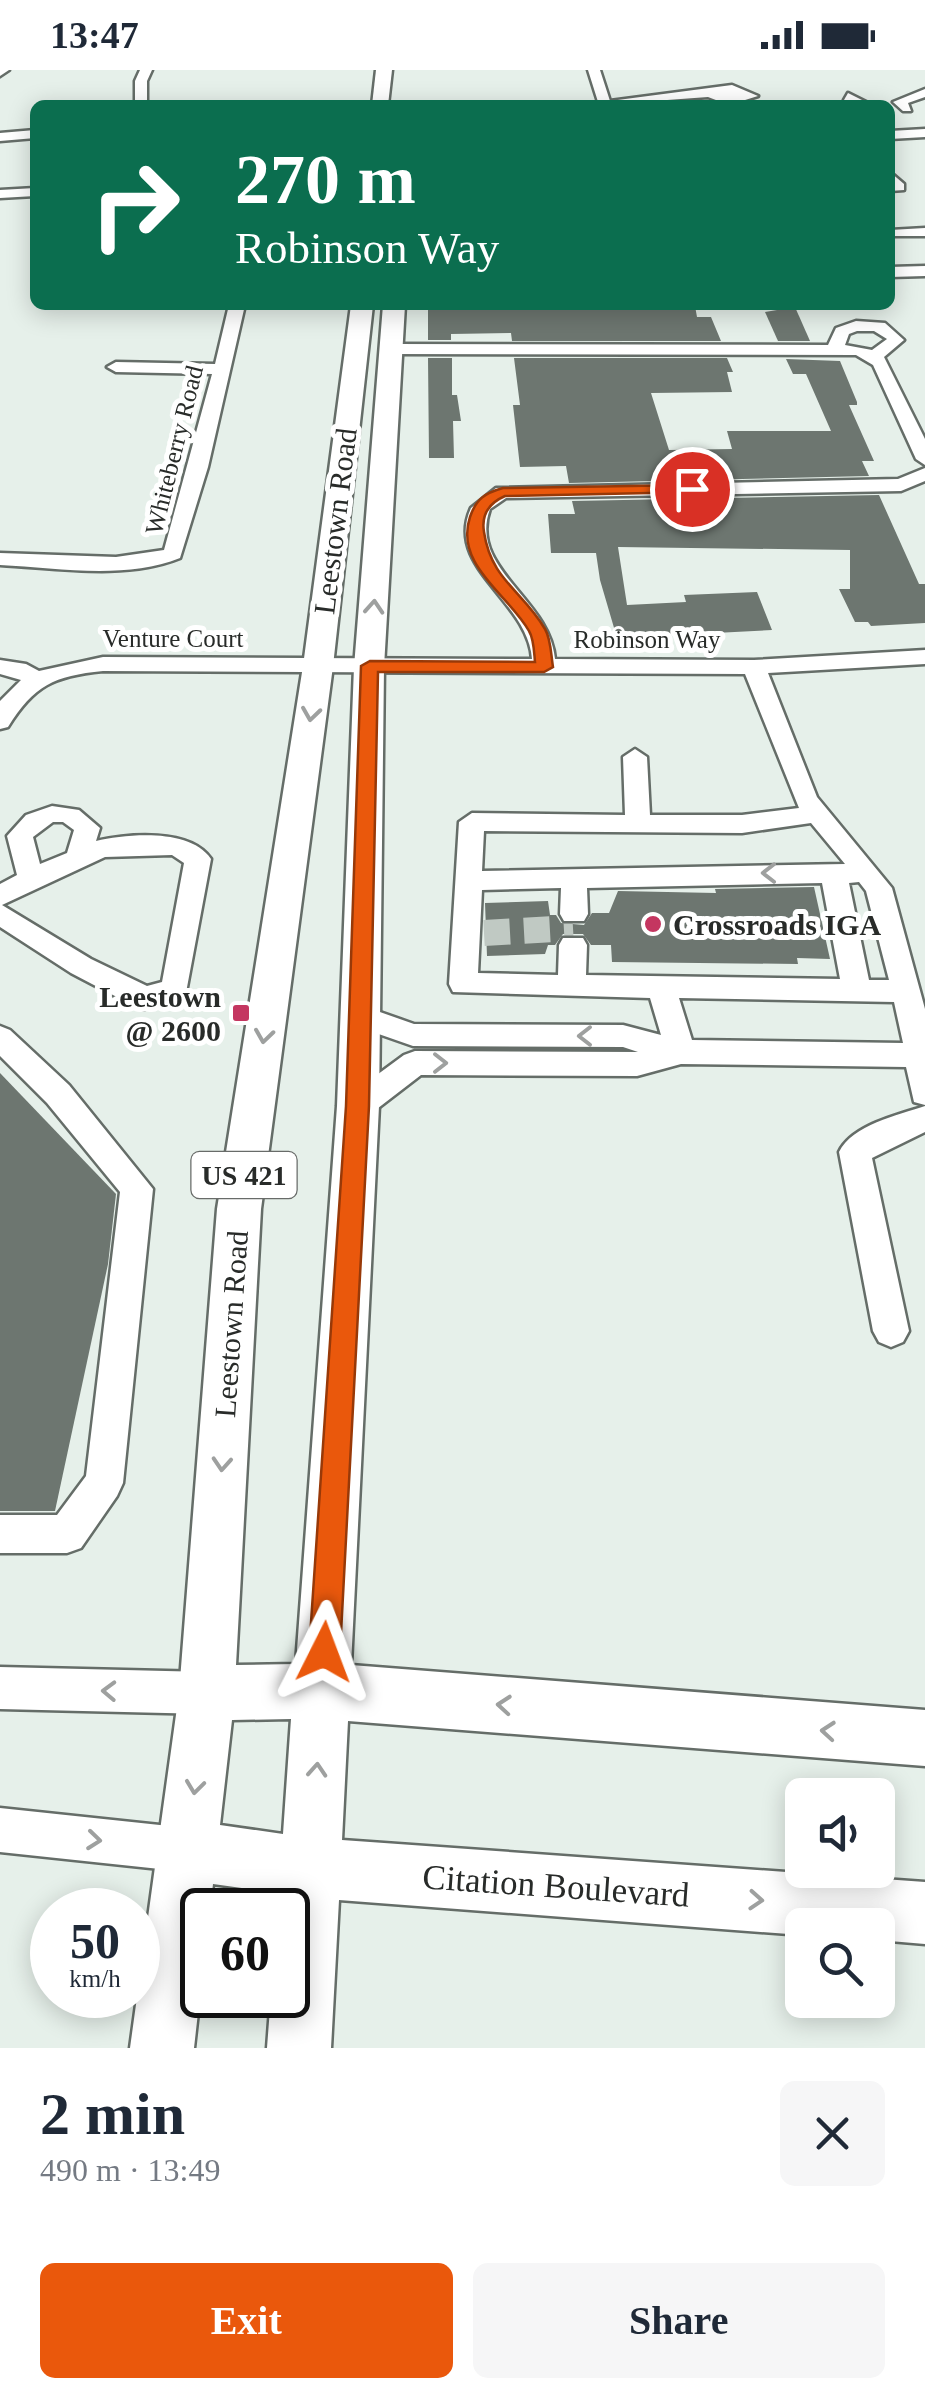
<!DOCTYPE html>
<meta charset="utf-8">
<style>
:root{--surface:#fff;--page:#f6f6f7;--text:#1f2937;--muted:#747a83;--accent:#ea580c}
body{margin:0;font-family:"Times New Roman",serif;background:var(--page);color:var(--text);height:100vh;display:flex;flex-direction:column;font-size:38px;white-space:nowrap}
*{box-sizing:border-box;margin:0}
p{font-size:32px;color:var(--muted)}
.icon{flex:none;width:55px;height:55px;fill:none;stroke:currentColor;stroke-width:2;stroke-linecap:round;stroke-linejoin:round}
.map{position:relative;height:1978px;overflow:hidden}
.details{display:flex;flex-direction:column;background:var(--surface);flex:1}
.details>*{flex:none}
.guide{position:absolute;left:30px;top:30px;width:865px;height:210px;border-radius:15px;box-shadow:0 5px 25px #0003;background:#0b6e4f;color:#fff;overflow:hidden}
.buttons{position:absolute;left:785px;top:1708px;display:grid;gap:20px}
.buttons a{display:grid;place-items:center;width:110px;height:110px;border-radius:15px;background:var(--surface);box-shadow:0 5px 25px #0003;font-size:50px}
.speed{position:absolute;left:30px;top:1818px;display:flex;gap:20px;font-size:50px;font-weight:700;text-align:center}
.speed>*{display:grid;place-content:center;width:130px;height:130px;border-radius:50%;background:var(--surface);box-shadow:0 5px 25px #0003;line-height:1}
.speed small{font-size:25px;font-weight:400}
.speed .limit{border:5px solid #111;border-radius:15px;background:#fff;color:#111}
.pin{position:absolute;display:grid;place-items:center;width:85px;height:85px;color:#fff;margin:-42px;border:5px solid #fff;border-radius:50%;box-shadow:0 2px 10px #0007}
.me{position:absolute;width:110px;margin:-55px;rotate:3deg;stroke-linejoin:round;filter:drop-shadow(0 0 8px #0008)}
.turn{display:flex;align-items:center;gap:35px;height:210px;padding:0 40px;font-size:45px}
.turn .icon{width:130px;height:130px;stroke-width:2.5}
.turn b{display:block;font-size:70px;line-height:85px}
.round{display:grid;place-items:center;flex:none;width:105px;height:105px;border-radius:15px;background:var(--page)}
.head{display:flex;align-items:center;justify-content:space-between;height:170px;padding:0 40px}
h1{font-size:60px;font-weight:800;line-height:75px}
.cta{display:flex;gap:20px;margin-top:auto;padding:20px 40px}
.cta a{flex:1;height:115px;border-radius:15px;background:var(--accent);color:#fff;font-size:40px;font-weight:800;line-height:115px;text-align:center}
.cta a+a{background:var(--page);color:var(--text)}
.status{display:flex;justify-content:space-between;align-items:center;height:70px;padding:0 50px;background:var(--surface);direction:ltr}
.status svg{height:28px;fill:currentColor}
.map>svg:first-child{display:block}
.building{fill:#6d7670}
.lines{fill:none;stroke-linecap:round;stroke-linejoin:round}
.minor-tunnel{stroke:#c0c9c3;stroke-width:26;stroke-dasharray:26 14;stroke-linecap:butt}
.minor-casing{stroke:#656d68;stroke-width:5}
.major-casing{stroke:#656d68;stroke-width:5}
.minor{fill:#fff;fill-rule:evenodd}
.major{fill:#fff;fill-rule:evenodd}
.oneway{stroke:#9ea09f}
.route{fill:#ea580c;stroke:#983908;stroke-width:2.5}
.poi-dot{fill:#c43660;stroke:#fff;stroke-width:4}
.labels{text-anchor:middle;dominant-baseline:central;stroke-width:10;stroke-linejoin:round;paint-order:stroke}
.far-street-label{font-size:25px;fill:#282b29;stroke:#fff}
.shield{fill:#fff;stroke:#686b69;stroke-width:2.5}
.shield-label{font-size:28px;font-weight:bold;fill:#282b29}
.street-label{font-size:30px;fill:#282b29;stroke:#fff}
.poi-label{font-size:30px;font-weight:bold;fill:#282b29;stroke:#fff;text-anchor:start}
.near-street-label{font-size:35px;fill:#282b29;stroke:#fff}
</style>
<div class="status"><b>13:47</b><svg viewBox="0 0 49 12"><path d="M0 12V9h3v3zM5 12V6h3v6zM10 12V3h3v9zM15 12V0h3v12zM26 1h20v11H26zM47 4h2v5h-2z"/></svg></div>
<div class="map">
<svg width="925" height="1978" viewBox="0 0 925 1978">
<rect width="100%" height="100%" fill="#e6f0ea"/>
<g class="building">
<path d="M 428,235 L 695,236 L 697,247 L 711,247 L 721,271 L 512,271 L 511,263 L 451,264 L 451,270 L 428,270 Z"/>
<path d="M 795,237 L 810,271 L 778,271 L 765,242 Z"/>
<path d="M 428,288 L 452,288 L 452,325 L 457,325 L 461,351 L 453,351 L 454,388 L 429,388 Z"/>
<path d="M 514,288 L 727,288 L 733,302 L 727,302 L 732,322 L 651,323 L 669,380 L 732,379 L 727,361 L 831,361 L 806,304 L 793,304 L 786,289 L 840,291 L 857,332 L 857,335 L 849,335 L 874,391 L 862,391 L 869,406 L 569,413 L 566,396 L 520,397 L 513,335 L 520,335 Z"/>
<path d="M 879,425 L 919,514 L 925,514 L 925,553 L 871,556 L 868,552 L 855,552 L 839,519 L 850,519 L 850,480 L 618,477 L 627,535 L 686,532 L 684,525 L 757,522 L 772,560 L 617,568 L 600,510 L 596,483 L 551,483 L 548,444 L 575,444 L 572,431 Z"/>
<path d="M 814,817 L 830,889 L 797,888 L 798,894 L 612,892 L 611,875 L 591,875 L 583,864 L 563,864 L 555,875 L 548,875 L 545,884 L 487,886 L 485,833 L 548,831 L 550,845 L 556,845 L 561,853 L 584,855 L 592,843 L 609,843 L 618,821 L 716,823 L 715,819 Z"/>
<path d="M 0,1003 L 116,1124 L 108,1194 L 55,1441 L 0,1441 Z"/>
</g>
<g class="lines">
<path class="minor-tunnel" d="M 484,863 L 573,858"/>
<g class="minor-casing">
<g id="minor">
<path d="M 0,0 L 9,0 L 0,6 Z"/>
<path d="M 140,0 L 152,0 L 147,11 L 147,35 L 135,35 L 135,11 Z"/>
<path d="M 588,0 L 600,0 L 610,31 L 732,15 L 758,26 L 729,35 L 708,27 L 599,35 Z"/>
<path d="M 925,19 L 925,27 L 908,33 L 911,41 L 903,41 L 893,32 Z"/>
<path d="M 848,23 L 866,32 L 868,35 L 853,35 L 844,30 Z"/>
<path d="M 925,59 L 925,67 L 890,69 L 890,61 Z"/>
<path d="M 35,60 L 35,68 L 0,71 L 0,63 Z"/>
<path d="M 890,102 L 904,114 L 904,120 L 890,121 Z"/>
<path d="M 35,118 L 35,126 L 0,128 L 0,120 Z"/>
<path d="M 925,158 L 925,166 L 890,166 L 890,160 Z"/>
<path d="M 925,196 L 925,206 L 890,207 L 890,197 Z"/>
<path d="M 229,235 L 245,235 L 208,397 L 180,488 C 125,510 58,498 0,495 L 0,483 L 116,487 L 164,480 L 212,304 L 116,302 L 107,297 L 116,292 L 215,294 Z"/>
<path d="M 856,251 L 885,253 L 904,270 L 884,287 L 925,369 L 925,395 L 916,389 L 873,295 L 856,285 L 391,284 L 383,279 L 391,274 L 828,275 L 836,258 ZM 857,261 L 874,261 L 887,269 L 872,280 L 845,275 L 849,264 Z"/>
<path d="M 925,398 L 925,411 L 901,421 L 506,428 L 490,439 C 468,499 550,529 555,589 L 754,590 L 925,580 L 925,594 L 768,603 L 817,727 L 892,818 L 925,939 L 925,1035 L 914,1032 L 906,997 L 681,994 L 637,1006 L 421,1005 L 369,1045 L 358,1049 L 347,1045 L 343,1036 L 347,1027 L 404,985 L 415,981 L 638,982 L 623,977 L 413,976 L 350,954 L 345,946 L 350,938 L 360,935 L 414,954 L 623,955 L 661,965 L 650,928 L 453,922 L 449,914 L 459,752 L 472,743 L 625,745 L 623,687 L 635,679 L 647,687 L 650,745 L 742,745 L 799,738 L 745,604 L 103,601 C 54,606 34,615 8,657 L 0,659 L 0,631 L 21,610 L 0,604 L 0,590 L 26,594 L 39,601 L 103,587 L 532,589 C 528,530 444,498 471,438 L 496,418 L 898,409 ZM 811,753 L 845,794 L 482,801 L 484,761 L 742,763 ZM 859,812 L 866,821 L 889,910 L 869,910 L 849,813 ZM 822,813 L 840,909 L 586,905 L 587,875 L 583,868 L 563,868 L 559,875 L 558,905 L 478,903 L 482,820 L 561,818 L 560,844 L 564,851 L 584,851 L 588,844 L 587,818 ZM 679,928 L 894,932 L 903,973 L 692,970 Z"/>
<path d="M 52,736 L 79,740 L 100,758 L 96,771 C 128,764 190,758 211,789 L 185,928 L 144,939 L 134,936 L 71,903 L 0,857 L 0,814 L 17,805 L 7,766 L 26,745 ZM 53,752 L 63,752 L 74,760 L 67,783 L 40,794 L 33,767 ZM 172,785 L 184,793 L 162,912 L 147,916 L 91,889 L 2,835 L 105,787 Z"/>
<path d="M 0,956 L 10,960 L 69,1015 L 153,1119 L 123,1413 L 117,1426 L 81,1478 L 67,1483 L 0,1483 L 0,1445 L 57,1445 L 86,1406 L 120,1122 L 47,1033 L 0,986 Z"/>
<path d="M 925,1036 L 925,1062 L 872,1088 L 909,1261 L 903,1272 L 891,1277 L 879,1272 L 873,1261 L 839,1082 C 852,1055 898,1045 925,1036 Z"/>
<path d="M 0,1597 L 207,1602 L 222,1608 L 228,1623 L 222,1638 L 207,1644 L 0,1639 Z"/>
<path d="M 0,1738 L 188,1758 L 204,1764 L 210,1780 L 204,1796 L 188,1802 L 0,1782 Z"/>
</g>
</g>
<g class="major-casing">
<g id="major">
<path d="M 376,0 L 392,0 L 388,35 L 372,35 Z"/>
<path d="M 351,235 L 373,235 L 333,596 L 261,1139 L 236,1595 L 296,1594 L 337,1036 L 354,597 L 383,235 L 405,235 L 384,597 L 379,1036 L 351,1595 L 925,1640 L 925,1696 L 348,1651 L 342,1770 L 925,1812 L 925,1874 L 878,1870 L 878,1855 L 802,1855 L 802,1865 L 339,1830 L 331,1978 L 267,1978 L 271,1925 L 288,1925 L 288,1840 L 277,1840 L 278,1823 L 213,1814 L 210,1840 L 202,1840 L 202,1907 L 194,1978 L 130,1978 L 179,1623 L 217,1139 L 303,596 ZM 291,1649 L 283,1764 L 220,1755 L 232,1650 Z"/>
</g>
</g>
<use href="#minor" class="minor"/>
<use href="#major" class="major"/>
</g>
<defs><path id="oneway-chevron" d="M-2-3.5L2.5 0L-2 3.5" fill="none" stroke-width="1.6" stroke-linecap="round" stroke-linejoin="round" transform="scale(2.5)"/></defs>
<g class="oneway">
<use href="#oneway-chevron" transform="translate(374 537) rotate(-86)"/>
<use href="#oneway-chevron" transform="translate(311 644) rotate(98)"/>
<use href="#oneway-chevron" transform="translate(769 803) rotate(-180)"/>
<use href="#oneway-chevron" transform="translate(264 966) rotate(98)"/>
<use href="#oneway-chevron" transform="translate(585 966) rotate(-180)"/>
<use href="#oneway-chevron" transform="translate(440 993)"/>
<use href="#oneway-chevron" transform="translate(222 1394) rotate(94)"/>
<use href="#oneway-chevron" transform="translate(109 1621) rotate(-178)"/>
<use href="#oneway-chevron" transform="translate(504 1635) rotate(-175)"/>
<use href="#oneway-chevron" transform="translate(828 1661) rotate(-175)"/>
<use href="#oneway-chevron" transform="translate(317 1700) rotate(-86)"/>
<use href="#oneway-chevron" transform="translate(195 1717) rotate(97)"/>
<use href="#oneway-chevron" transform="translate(94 1770) rotate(6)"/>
<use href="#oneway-chevron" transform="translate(756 1830) rotate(4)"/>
</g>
<path class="route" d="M 692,415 L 699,419 L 697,422 L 505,426 C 489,433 481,444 484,462 C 491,510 523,521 545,559 C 551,569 551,585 553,597 L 544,602 L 378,602 L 369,1036 L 340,1582 L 336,1593 L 324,1598 L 313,1593 L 309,1582 L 346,1036 L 361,596 L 370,591 L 535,592 C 534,582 534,569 529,561 C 509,525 454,495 470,447 C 476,429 485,423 503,418 Z"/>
<g class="poi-dot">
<circle cx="653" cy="854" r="10"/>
<rect x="231" y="933" width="20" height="20" rx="5"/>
</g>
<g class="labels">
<g class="far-street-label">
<text transform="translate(174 380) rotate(-76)">Whiteberry Road</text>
<text x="173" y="568">Venture Court</text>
<text x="647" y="569">Robinson Way</text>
</g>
<rect class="shield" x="191.5" y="1082" width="105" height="46" rx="8"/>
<g class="shield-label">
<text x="244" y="1105">US 421</text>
</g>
<g class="street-label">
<text transform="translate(335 451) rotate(-83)">Leestown Road</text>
<text transform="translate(231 1254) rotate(-86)">Leestown Road</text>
</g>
<g class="poi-label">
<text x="673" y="854">Crossroads IGA</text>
<text x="221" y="926" text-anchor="end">Leestown<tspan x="221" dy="34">@ 2600</tspan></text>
</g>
<g class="near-street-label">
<text transform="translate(556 1816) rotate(4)">Citation Boulevard</text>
</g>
</g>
</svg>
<div class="buttons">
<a><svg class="icon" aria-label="sound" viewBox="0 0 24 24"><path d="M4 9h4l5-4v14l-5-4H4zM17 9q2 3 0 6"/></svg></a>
<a><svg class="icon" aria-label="search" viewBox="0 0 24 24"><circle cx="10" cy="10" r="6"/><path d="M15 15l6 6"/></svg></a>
</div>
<div class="speed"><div>50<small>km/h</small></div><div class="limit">60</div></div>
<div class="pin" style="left:692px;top:419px;background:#d93025"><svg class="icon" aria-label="arrive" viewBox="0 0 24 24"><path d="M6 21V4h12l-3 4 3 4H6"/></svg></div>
<svg class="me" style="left:324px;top:1582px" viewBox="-20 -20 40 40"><path d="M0-17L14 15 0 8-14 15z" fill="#ea580c" stroke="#fff" stroke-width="4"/></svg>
<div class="guide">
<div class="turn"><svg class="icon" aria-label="right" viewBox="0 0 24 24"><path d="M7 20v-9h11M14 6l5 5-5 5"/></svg><div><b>270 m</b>Robinson Way</div></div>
</div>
</div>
<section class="details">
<div class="head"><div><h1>2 min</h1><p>490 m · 13:49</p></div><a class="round"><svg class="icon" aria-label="close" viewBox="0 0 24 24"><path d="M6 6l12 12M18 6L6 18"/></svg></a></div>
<div class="cta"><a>Exit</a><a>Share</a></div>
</section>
